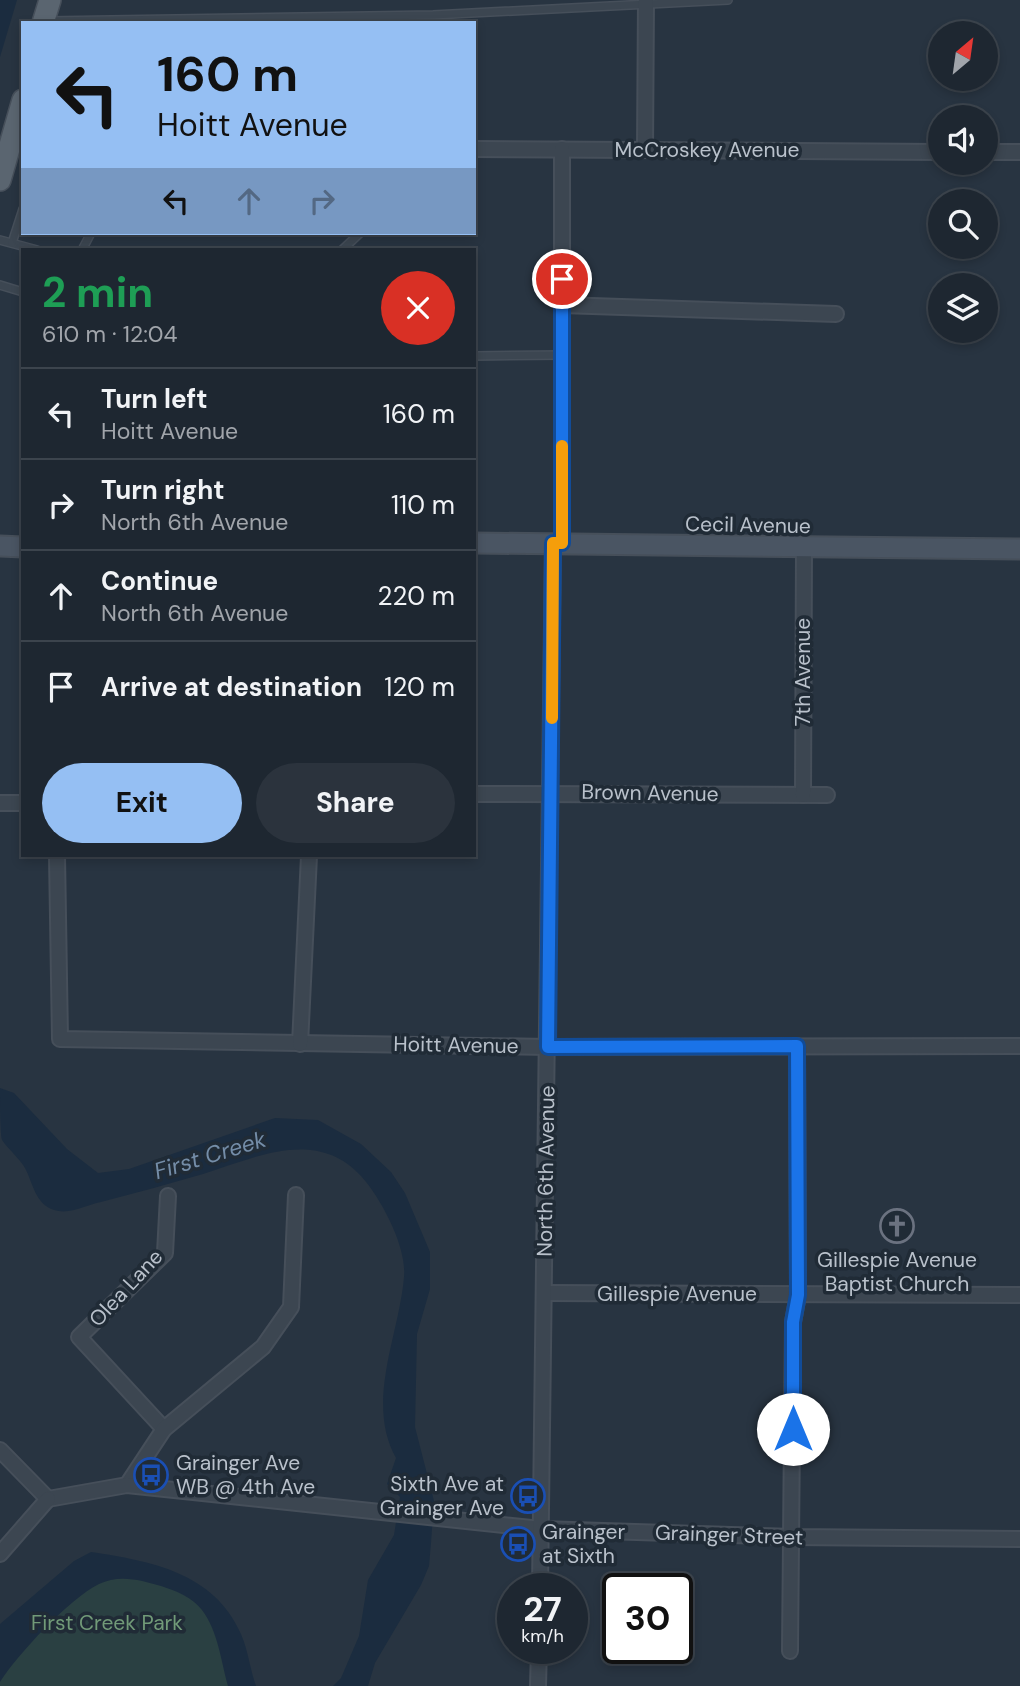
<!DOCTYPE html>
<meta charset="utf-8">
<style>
:root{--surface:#1e2731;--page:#2b333d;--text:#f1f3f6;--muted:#a1a5ab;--line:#3c444d;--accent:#95bff3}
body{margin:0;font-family:"DM Sans",sans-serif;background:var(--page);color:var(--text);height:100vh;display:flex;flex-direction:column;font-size:26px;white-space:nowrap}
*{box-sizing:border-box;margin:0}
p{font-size:23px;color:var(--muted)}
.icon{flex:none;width:38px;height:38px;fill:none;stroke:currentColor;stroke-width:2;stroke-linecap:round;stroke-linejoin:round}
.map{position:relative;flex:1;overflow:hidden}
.side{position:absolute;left:21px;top:248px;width:455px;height:609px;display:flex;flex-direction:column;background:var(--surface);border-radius:0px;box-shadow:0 4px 10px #0003,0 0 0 2px var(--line)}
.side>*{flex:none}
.top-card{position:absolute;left:21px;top:21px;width:455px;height:214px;border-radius:0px;box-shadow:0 4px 10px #0003,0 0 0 2px var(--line);background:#95bff3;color:#111;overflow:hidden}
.needle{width:46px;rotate:29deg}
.fabs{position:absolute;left:928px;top:21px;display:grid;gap:14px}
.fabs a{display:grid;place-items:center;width:70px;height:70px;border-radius:50%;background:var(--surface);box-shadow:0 4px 10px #0003,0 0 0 2px var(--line);font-size:35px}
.speed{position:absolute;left:497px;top:1573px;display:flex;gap:14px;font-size:35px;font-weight:700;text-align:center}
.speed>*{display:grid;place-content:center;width:91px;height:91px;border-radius:50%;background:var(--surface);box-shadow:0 4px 10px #0003,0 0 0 2px var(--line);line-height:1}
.speed small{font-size:18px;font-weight:400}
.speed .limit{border:4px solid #111;border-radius:10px;background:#fff;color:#111}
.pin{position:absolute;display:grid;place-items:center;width:60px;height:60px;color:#fff;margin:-30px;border:4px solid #fff;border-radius:50%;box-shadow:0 2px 7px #0007}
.me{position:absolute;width:77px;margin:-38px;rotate:0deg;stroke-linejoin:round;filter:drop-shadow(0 0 5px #0008)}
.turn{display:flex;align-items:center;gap:24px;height:147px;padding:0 21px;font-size:32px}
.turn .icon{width:91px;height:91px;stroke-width:2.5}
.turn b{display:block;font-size:49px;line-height:60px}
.lanes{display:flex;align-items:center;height:66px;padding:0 21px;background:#0003;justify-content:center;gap:35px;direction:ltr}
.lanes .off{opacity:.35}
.round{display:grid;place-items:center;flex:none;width:74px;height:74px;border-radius:37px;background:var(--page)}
.summary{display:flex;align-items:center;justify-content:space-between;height:119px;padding:0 21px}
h1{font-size:42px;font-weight:700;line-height:52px;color:#1e9e55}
.action{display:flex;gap:14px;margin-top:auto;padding:14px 21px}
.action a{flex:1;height:80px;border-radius:42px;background:var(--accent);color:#111;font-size:28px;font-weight:700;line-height:80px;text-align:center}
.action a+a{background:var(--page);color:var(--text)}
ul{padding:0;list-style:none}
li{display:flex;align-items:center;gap:21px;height:91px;padding:0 21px;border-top:2px solid var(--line)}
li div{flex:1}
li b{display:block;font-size:26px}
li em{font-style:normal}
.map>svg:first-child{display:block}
.green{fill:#2a4042}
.water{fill:#1b2c3f}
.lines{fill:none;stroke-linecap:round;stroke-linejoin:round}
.lane-casing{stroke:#464f5a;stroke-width:10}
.street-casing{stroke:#464f5a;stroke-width:18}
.secondary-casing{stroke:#464f5a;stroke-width:23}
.primary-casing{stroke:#464f5a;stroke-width:24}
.lane{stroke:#3c4651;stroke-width:7}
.street{stroke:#3c4651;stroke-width:14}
.secondary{stroke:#4a5563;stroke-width:19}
.primary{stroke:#5a6570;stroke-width:21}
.route-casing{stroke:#114b97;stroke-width:18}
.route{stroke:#1a73e8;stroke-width:12}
.slow{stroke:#f59e0b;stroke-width:12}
.labels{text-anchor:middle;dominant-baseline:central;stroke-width:7;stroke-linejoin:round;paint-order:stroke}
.street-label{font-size:21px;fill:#b9c1cb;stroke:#202b36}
.poi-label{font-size:21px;fill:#b9c1cb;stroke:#202b36;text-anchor:start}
.park-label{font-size:21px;fill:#719a78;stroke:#202b36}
.water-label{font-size:23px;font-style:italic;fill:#748da8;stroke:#202b36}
</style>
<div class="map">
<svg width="1020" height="1686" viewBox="0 0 1020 1686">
<rect width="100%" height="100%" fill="#283441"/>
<path class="green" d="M 74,1567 L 182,1578 L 251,1686 L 0,1686 L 0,1629 Z"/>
<g class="water">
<path d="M 0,0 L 17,0 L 0,57 Z"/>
<path d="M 0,1088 L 14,1093 L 67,1149 L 98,1173 L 129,1169 L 275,1118 L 318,1120 L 361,1144 L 391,1172 L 405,1193 L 430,1252 L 430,1289 L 417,1334 L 415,1427 L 434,1501 L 431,1543 L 429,1566 L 421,1585 L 375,1663 L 368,1686 L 333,1686 L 341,1678 L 359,1636 L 368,1580 L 394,1535 L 400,1497 L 387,1484 L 396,1458 C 365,1402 399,1336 404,1277 C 407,1247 381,1198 361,1176 C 316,1127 254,1158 203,1174 C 169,1184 135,1193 101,1202 C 86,1205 70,1215 54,1210 C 35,1204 33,1183 25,1168 C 19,1158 9,1150 2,1140 C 0,1133 0,1098 0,1088 Z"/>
<path d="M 91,1552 C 150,1561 214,1572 241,1634 C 248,1650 250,1669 256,1686 L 228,1686 C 221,1661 218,1631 202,1610 C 192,1597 176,1591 161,1586 C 141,1580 119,1574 99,1584 C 69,1599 18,1654 0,1682 L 0,1624 L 74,1561 Z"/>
</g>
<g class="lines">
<g class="lane-casing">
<g id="lane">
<path d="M 46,21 L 433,15 L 728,0"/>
<path d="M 0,240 L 37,250"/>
<path d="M 12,243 L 23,209"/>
<path d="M 82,250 L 91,233"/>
<path d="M 342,250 L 360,233"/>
<path d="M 0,285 L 23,292"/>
<path d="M 474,356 L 562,355"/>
</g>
</g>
<g class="street-casing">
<g id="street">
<path d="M 474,149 L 940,152"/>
<path d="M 645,150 L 646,0"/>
<path d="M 985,152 L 1020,152"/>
<path d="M 562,305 L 836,314"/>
<path d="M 562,543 L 562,149"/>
<path d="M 474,794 L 827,795"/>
<path d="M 803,795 L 804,549"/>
<path d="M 0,803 L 23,803"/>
<path d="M 57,856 L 60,1039 L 548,1047 L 1020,1046"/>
<path d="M 300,1044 L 309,856"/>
<path d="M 545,1293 L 1020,1295"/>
<path d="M 164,1429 L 79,1337 L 165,1253 L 168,1196"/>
<path d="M 0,1450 L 48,1499"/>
<path d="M 127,1485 L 164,1429 L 263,1347 L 291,1307 L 296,1195"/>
<path d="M 48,1499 L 127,1485 L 541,1529 L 792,1537 L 1020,1539"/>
<path d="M 0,1554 L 48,1499"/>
<path d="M 540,1589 L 553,543"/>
<path d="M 790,1651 L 793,1322 L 798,1295 L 797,1046"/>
<path d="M 538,1686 L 539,1648"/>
</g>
</g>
<g class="secondary-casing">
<g id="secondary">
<path d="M 474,543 L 1020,549"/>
<path d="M 0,546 L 23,547"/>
</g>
</g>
<g class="primary-casing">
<g id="primary">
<path d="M 43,23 L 50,0"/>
<path d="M 0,180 L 23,100"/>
</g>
</g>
<use href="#lane" class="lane"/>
<use href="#street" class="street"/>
<use href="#secondary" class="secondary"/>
<use href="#primary" class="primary"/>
</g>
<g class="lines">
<g class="route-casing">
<path id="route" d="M 562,279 L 562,543 L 553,543 L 548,1047 L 797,1046 L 798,1295 L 793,1322 L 793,1429"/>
</g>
<use href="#route" class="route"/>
<path class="slow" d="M 552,718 L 553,543 L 562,543 L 562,446"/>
</g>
<defs>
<g id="church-ring" transform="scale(1.75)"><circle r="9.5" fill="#202b36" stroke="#6b7280" stroke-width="1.5"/><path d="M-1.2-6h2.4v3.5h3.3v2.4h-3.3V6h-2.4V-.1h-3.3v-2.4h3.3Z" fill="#6b7280"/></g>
<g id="bus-ring" transform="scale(1.75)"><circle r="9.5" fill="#202b36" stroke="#1a4fb4" stroke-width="1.5"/><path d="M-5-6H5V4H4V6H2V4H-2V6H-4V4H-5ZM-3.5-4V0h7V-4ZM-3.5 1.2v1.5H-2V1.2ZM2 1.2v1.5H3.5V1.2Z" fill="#1a4fb4"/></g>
</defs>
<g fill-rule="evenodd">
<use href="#church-ring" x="897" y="1226"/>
<use href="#bus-ring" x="151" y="1475"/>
<use href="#bus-ring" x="528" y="1496"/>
<use href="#bus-ring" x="518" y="1544"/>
</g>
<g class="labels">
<g class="street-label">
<text x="707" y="150">McCroskey Avenue</text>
<text transform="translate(748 525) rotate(1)">Cecil Avenue</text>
<text transform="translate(803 672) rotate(-90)">7th Avenue</text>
<text transform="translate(650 793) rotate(1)">Brown Avenue</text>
<text transform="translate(456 1045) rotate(1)">Hoitt Avenue</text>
<text transform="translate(546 1171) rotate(-89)">North 6th Avenue</text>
<text transform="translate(126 1288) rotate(-47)">Olea Lane</text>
<text x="677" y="1294">Gillespie Avenue</text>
<text transform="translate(729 1535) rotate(2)">Grainger Street</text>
</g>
<g class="poi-label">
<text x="897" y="1260" text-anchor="middle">Gillespie Avenue<tspan x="897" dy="24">Baptist Church</tspan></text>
<text x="176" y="1463">Grainger Ave<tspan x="176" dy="24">WB @ 4th Ave</tspan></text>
<text x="504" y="1484" text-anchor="end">Sixth Ave at<tspan x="504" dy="24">Grainger Ave</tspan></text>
<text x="542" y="1532">Grainger<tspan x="542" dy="24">at Sixth</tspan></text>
</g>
<g class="park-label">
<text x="107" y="1623">First Creek Park</text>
</g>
<g class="water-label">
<text transform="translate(210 1155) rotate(-17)">First Creek</text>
</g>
</g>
</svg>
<div class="fabs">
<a><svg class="needle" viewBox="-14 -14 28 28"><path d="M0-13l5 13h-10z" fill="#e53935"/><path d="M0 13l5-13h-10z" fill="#a1a5ab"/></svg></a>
<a><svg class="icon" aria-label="sound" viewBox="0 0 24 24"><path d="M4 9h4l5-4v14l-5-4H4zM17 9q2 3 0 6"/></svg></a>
<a><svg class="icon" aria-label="search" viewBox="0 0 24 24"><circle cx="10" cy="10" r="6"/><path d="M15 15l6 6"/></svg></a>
<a><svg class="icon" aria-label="layers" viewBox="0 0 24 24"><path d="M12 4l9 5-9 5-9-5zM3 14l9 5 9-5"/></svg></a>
</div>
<div class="speed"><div>27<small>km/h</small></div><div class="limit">30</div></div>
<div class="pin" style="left:562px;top:279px;background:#d93025"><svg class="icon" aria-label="arrive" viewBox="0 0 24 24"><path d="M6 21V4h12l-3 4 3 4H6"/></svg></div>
<svg class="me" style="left:793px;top:1429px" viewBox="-20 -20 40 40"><circle r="19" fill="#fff"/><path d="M0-13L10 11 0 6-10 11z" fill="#1a73e8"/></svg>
<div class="top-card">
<div class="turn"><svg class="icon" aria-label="left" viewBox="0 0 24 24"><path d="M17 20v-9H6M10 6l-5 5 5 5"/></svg><div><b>160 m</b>Hoitt Avenue</div></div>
<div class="lanes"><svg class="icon" aria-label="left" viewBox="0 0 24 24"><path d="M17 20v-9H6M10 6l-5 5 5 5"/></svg><svg class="icon off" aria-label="ahead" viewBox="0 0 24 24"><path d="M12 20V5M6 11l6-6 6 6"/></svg><svg class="icon off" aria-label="right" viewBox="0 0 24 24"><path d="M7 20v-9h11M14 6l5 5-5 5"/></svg></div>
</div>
<section class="side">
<div class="summary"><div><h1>2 min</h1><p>610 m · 12:04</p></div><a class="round" style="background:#d93025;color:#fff"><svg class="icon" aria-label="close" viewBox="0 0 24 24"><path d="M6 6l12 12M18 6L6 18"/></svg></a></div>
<ul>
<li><svg class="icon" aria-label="left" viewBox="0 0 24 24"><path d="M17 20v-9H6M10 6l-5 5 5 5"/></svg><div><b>Turn left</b><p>Hoitt Avenue</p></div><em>160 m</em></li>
<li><svg class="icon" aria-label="right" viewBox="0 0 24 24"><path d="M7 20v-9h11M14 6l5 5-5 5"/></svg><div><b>Turn right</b><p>North 6th Avenue</p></div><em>110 m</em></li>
<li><svg class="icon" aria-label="ahead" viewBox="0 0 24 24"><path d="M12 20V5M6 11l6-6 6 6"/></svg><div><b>Continue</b><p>North 6th Avenue</p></div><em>220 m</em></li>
<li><svg class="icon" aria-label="arrive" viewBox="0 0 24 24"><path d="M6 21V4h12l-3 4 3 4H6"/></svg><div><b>Arrive at destination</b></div><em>120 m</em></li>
</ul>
<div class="action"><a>Exit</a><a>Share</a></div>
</section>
</div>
